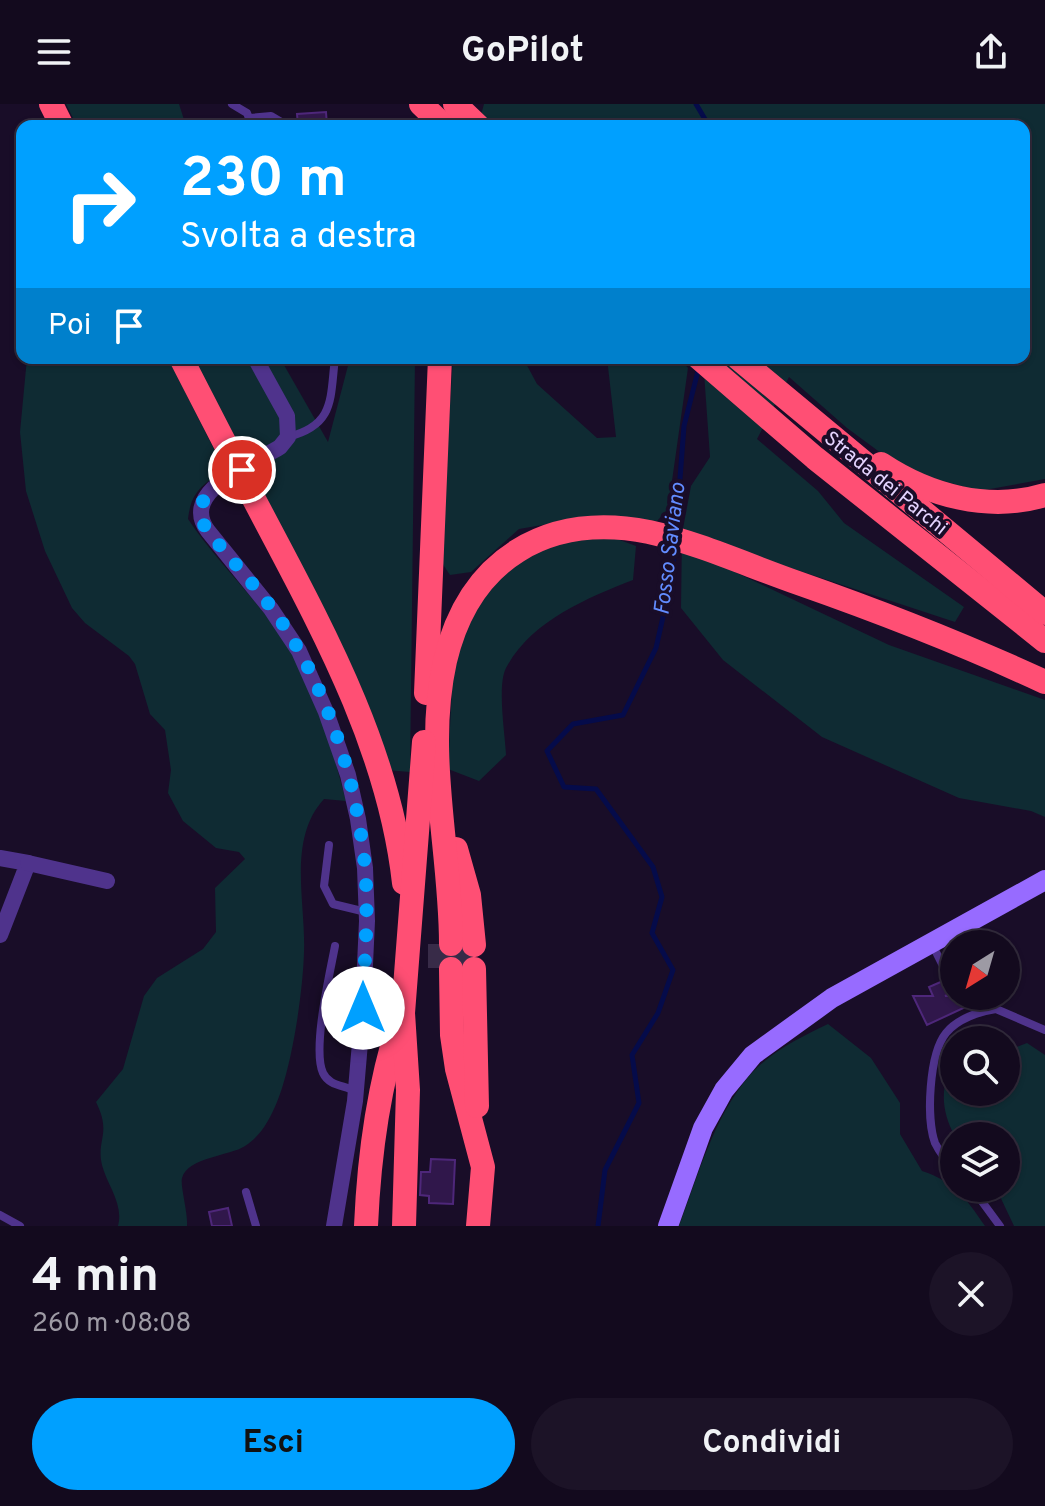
<!DOCTYPE html>
<html lang="it">
<meta charset="utf-8">
<style>
:root{--surface:#130a1e;--page:#1c1327;--text:#f1f3f6;--muted:#9d9aa4;--line:#322b3c;--accent:#00a0ff}
body{margin:0;font-family:Overpass,sans-serif;background:var(--page);color:var(--text);height:100vh;display:flex;flex-direction:column;font-size:30px;white-space:nowrap}
*{box-sizing:border-box;margin:0}
p{font-size:26px;color:var(--muted)}
.icon{flex:none;width:44px;height:44px;fill:none;stroke:currentColor;stroke-width:2;stroke-linecap:round;stroke-linejoin:round}
.map{position:relative;height:1122px;overflow:hidden}
.details{display:flex;flex-direction:column;background:var(--surface);flex:1}
.details>*{flex:none}
.top-card{position:absolute;left:16px;top:16px;width:1014px;height:244px;border-radius:16px;box-shadow:0 2px 6px #0004,0 0 0 2px var(--line);background:#00a0ff;color:#fff;overflow:hidden}
.needle{width:52px;rotate:217deg}
.fabs{position:absolute;left:940px;top:826px;display:grid;gap:16px}
.fabs a{display:grid;place-items:center;width:80px;height:80px;border-radius:50%;background:var(--surface);box-shadow:0 2px 6px #0004,0 0 0 2px var(--line);font-size:40px}
.pin{position:absolute;display:grid;place-items:center;width:68px;height:68px;color:#fff;margin:-34px;border:4px solid #fff;border-radius:50%;box-shadow:0 2px 8px #0007}
.me{position:absolute;width:88px;margin:-44px;rotate:0deg;stroke-linejoin:round;filter:drop-shadow(0 0 6px #0008)}
.turn{display:flex;align-items:center;gap:28px;height:168px;padding:0 32px;font-size:36px}
.turn .icon{width:104px;height:104px;stroke-width:2.5}
.turn b{display:block;font-size:56px;line-height:68px}
.then{display:flex;align-items:center;height:76px;padding:0 32px;background:#0003;gap:16px;font-size:30px}
.round{display:grid;place-items:center;flex:none;width:84px;height:84px;border-radius:42px;background:var(--page)}
.overview{display:flex;align-items:center;justify-content:space-between;height:136px;padding:0 32px}
h1{font-size:48px;font-weight:700;line-height:60px}
.primary-button{display:flex;gap:16px;margin-top:auto;padding:16px 32px}
.primary-button a{flex:1;height:92px;border-radius:48px;background:var(--accent);color:#111;font-size:32px;font-weight:700;line-height:92px;text-align:center}
.primary-button a+a{background:var(--page);color:var(--text)}
header{display:flex;justify-content:space-between;align-items:center;height:104px;padding:0 32px;background:var(--surface);font-size:36px;font-weight:700}
.map>svg:first-child{display:block}
.green{fill:#0f2b33}
.lines{fill:none;stroke-linecap:round;stroke-linejoin:round}
.stream{stroke:#050b4a;stroke-width:5}
.building{fill:#30174b;stroke:#4e277a;stroke-width:2}
.highway-tunnel{stroke:#382b48;stroke-width:24;stroke-dasharray:24 12;stroke-linecap:butt}
.lane{stroke:#4f338c;stroke-width:8}
.street{stroke:#4f338c;stroke-width:16}
.secondary{stroke:#976bff;stroke-width:20}
.highway{stroke:#ff4f74;stroke-width:24}
.highway-bridge{stroke:#ff4f74;stroke-width:24}
.route{stroke:#00a0ff;stroke-width:14;stroke-dasharray:0 25.2}
.labels{text-anchor:middle;dominant-baseline:central;stroke-width:8;stroke-linejoin:round;paint-order:stroke}
.street-label{font-size:20px;fill:#e5d4ff;stroke:#190d28}
.water-label{font-size:22px;font-style:italic;fill:#628cff;stroke:#190d28}
</style>
<header><svg class="icon" aria-label="menu" viewBox="0 0 24 24"><path d="M4 6h16M4 12h16M4 18h16"/></svg>GoPilot<svg class="icon" aria-label="share" viewBox="0 0 24 24"><path d="M12 15V3M7 8l5-5 5 5M5 13v7h14v-7"/></svg></header>
<div class="map">
<svg width="1045" height="1122" viewBox="0 0 1045 1122">
<rect width="100%" height="100%" fill="#190d28"/>
<g class="green">
<path d="M 66,0 L 179,0 L 186,22 L 77,22 Z"/>
<path d="M 484,0 L 1045,0 L 1045,375 L 979,387 L 904,366 L 847,324 L 789,273 L 757,335 L 818,387 L 844,419 L 964,503 L 955,518 L 742,448 L 735,468 L 889,541 L 1045,596 L 1045,713 L 1031,707 L 959,694 L 822,633 L 723,556 L 681,504 L 682,430 L 691,382 L 710,353 L 703,254 L 1024,254 L 1024,22 L 478,22 Z"/>
<path d="M 27,254 L 168,254 L 225,367 C 202,380 191,388 188,415 C 221,464 268,505 297,557 C 321,601 333,649 346,697 L 324,695 C 287,735 306,799 304,848 C 303,888 292,962 277,998 C 270,1015 261,1032 245,1042 C 230,1052 188,1053 182,1074 C 180,1082 188,1108 187,1122 L 118,1122 C 124,1100 107,1081 102,1061 C 96,1035 112,1030 96,998 L 123,965 L 144,892 L 157,874 L 203,845 L 216,828 L 215,784 L 245,755 L 239,748 L 216,744 L 183,717 L 168,689 L 171,666 L 165,626 L 150,610 L 135,560 L 129,552 L 85,519 L 72,504 L 45,447 L 26,387 L 20,328 Z"/>
<path d="M 189,254 L 280,254 L 328,338 L 350,254 L 415,254 L 410,668 L 386,666 Z"/>
<path d="M 453,254 L 523,254 L 537,280 L 597,334 L 616,333 L 607,254 L 680,254 L 688,264 L 668,405 L 657,417 L 577,415 L 519,425 L 471,468 L 450,471 L 440,456 Z"/>
<path d="M 609,432 L 636,442 L 633,476 C 587,494 531,517 506,564 C 497,581 505,630 506,651 L 479,677 L 448,665 L 453,562 L 467,514 L 492,479 L 536,442 Z"/>
<path d="M 828,920 L 871,954 L 900,999 L 900,1030 L 922,1067 C 955,1078 965,1093 985,1122 L 679,1122 C 698,1072 714,1012 750,971 C 770,948 801,933 828,920 Z"/>
<path d="M 1027,939 L 1045,951 L 1045,1122 L 1014,1122 L 996,1084 L 1006,1084 L 1006,1032 L 955,1032 C 944,1013 940,991 948,970 L 954,968 L 954,988 L 1006,988 L 1006,947 Z"/>
</g>
<g class="lines">
<g class="stream">
<path d="M 696,0 L 709,22"/>
<path d="M 676,427 L 684,322 L 699,263"/>
<path d="M 598,1122 L 605,1066 L 639,999 L 632,951 L 658,909 L 673,866 L 652,829 L 662,793 L 653,763 L 596,685 L 564,683 L 547,647 L 573,620 L 623,611 L 656,544 L 672,473 L 675,440"/>
</g>
</g>
<g class="building">
<path d="M 326,8 L 327,22 L 298,22 L 297,10 Z"/>
<path d="M 943,877 L 948,881 L 954,879 L 954,888 L 945,892 L 989,892 L 927,921 L 913,892 L 933,892 L 929,883 Z"/>
<path d="M 431,1055 L 455,1056 L 453,1100 L 429,1099 L 429,1092 L 420,1091 L 421,1068 L 430,1068 Z"/>
<path d="M 228,1104 L 232,1122 L 212,1122 L 209,1108 Z"/>
</g>
<g class="lines">
<g class="highway-tunnel">
<path d="M 440,840 L 440,865"/>
<path d="M 462,865 L 463,841"/>
</g>
<g class="lane">
<path d="M 232,0 L 247,9 L 252,22"/>
<path d="M 250,14 L 271,12 L 288,22"/>
<path d="M 288,333 C 335,321 330,295 335,254"/>
<path d="M 329,741 L 324,782 L 333,800 L 366,808"/>
<path d="M 932,840 L 949,874"/>
<path d="M 335,842 C 330,869 312,945 323,969 C 329,982 344,981 355,987"/>
<path d="M 954,1064 C 946,1057 940,1049 935,1039 C 926,1015 929,950 946,929 C 957,915 980,907 996,905 L 1045,926"/>
<path d="M 972,1084 L 1000,1122"/>
<path d="M 246,1088 L 256,1122"/>
<path d="M 0,1111 L 20,1122"/>
</g>
<g class="street">
<path d="M 255,254 L 287,312 L 288,333 L 280,343 C 253,360 178,387 208,427 L 271,505 L 299,547 L 326,608 L 348,671 L 358,715 L 365,764 L 367,817 L 363,904 L 355,997 L 334,1122"/>
<path d="M 0,754 L 28,759 L 0,831"/>
<path d="M 28,759 L 107,777"/>
</g>
<path class="secondary" d="M 668,1122 L 703,1024 L 724,986 L 753,951 L 832,894 L 1045,776"/>
<g class="highway">
<path d="M 51,0 L 62,22"/>
<path d="M 421,0 L 444,22"/>
<path d="M 181,254 L 234,357"/>
<path d="M 699,254 L 815,354 L 1045,537"/>
<path d="M 738,254 L 1045,509"/>
<path d="M 881,360 C 929,392 989,408 1045,391"/>
<path d="M 245,378 C 311,505 388,634 404,779"/>
<path d="M 426,589 L 440,254"/>
<path d="M 456,745 L 469,791 L 474,841"/>
<path d="M 451,840 C 451,746 424,651 445,557 C 469,455 547,408 649,428 C 699,439 749,462 798,479 C 881,508 965,541 1045,578"/>
<path d="M 451,865 L 452,931 L 457,965 L 483,1063 L 478,1122"/>
<path d="M 474,865 L 477,1002"/>
<path d="M 366,1122 C 369,1053 378,984 399,919"/>
<path d="M 404,1122 L 408,986 L 403,909 L 424,638"/>
</g>
<g class="highway-bridge">
<path d="M 455,0 L 478,22"/>
<path d="M 234,357 L 245,378"/>
</g>
</g>
<g class="lines">
<path class="route" d="M 242,366 C 219,380 185,397 208,427 C 234,460 266,492 288,528 C 331,596 358,684 365,764 C 369,811 364,858 363,904"/>
</g>
<g class="labels">
<g class="street-label">
<text transform="translate(885 380) rotate(39)">Strada dei Parchi</text>
</g>
<g class="water-label">
<text transform="translate(671 445) rotate(-83)">Fosso Saviano</text>
</g>
</g>
</svg>
<div class="fabs">
<a><svg class="needle" viewBox="-14 -14 28 28"><path d="M0-13l5 13h-10z" fill="#e53935"/><path d="M0 13l5-13h-10z" fill="#9d9aa4"/></svg></a>
<a><svg class="icon" aria-label="search" viewBox="0 0 24 24"><circle cx="10" cy="10" r="6"/><path d="M15 15l6 6"/></svg></a>
<a><svg class="icon" aria-label="layers" viewBox="0 0 24 24"><path d="M12 4l9 5-9 5-9-5zM3 14l9 5 9-5"/></svg></a>
</div>
<div class="pin" style="left:242px;top:366px;background:#d93025"><svg class="icon" aria-label="arrive" viewBox="0 0 24 24"><path d="M6 21V4h12l-3 4 3 4H6"/></svg></div>
<svg class="me" style="left:363px;top:904px" viewBox="-20 -20 40 40"><circle r="19" fill="#fff"/><path d="M0-13L10 11 0 6-10 11z" fill="#00a0ff"/></svg>
<div class="top-card">
<div class="turn"><svg class="icon" aria-label="right" viewBox="0 0 24 24"><path d="M7 20v-9h11M14 6l5 5-5 5"/></svg><div><b>230 m</b>Svolta a destra</div></div>
<div class="then">Poi<svg class="icon" aria-label="arrive" viewBox="0 0 24 24"><path d="M6 21V4h12l-3 4 3 4H6"/></svg></div>
</div>
</div>
<section class="details">
<div class="overview"><div><h1>4 min</h1><p>260 m · 08:08</p></div><a class="round"><svg class="icon" aria-label="close" viewBox="0 0 24 24"><path d="M6 6l12 12M18 6L6 18"/></svg></a></div>
<div class="primary-button"><a>Esci</a><a>Condividi</a></div>
</section>
